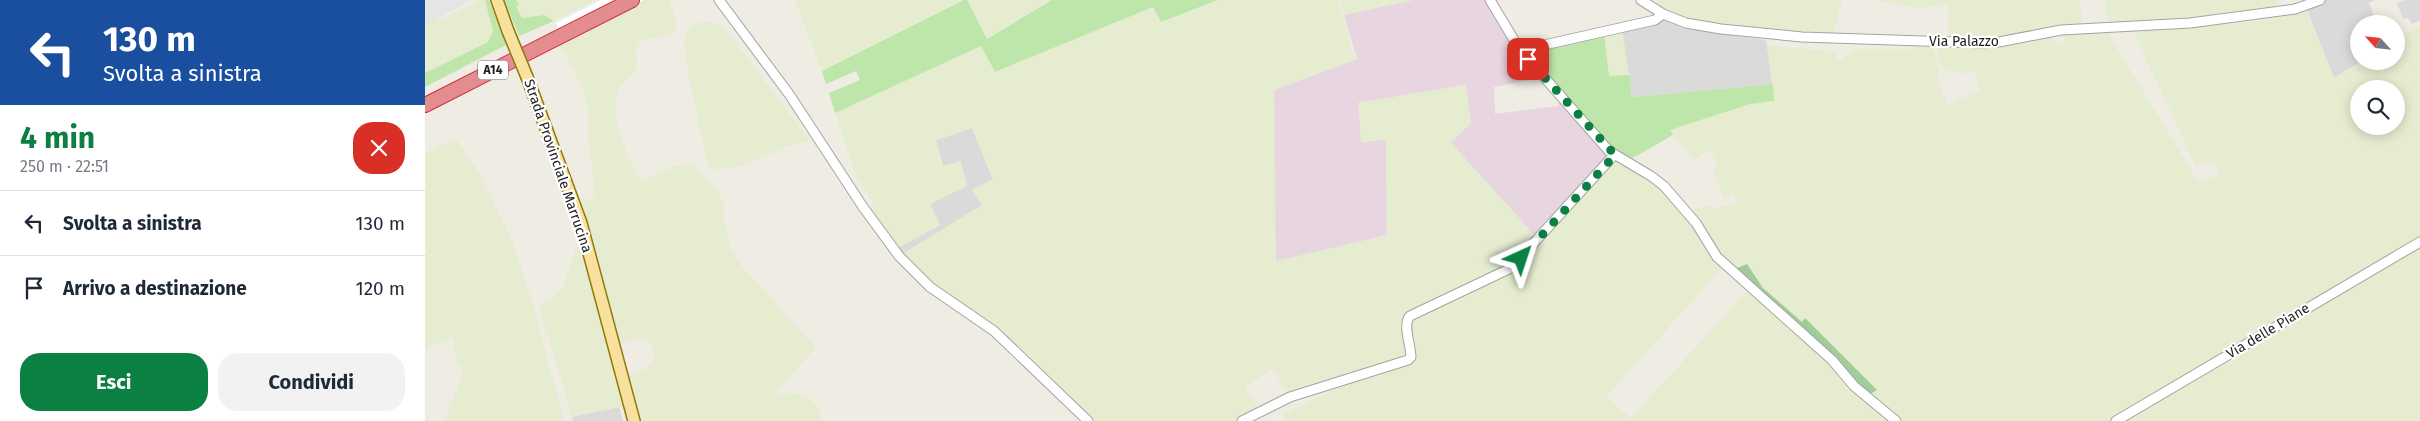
<!DOCTYPE html>
<html lang="it">
<meta charset="utf-8">
<style>
:root{--surface:#fff;--page:#f2f2f3;--text:#1f2937;--muted:#747a83;--line:#e0e1e3;--accent:#0b8043}
body{margin:0;font-family:"Fira Sans",sans-serif;background:var(--page);color:var(--text);height:100vh;display:flex;flex-direction:column;font-size:19px;white-space:nowrap}
*{box-sizing:border-box;margin:0}
p{font-size:16px;color:var(--muted)}
.icon{flex:none;width:28px;height:28px;fill:none;stroke:currentColor;stroke-width:2;stroke-linecap:round;stroke-linejoin:round}
.map{position:relative;flex:1;overflow:hidden}
.side{display:flex;flex-direction:column;background:var(--surface);width:425px}
.side>*{flex:none}
.guide{background:#1a4fa0;color:#fff;overflow:hidden}
.needle{width:32px;rotate:297deg}
.buttons{position:absolute;left:1925px;top:15px;display:grid;gap:10px}
.buttons a{display:grid;place-items:center;width:55px;height:55px;border-radius:50%;background:var(--surface);box-shadow:0 2px 12px #0003;font-size:25px}
.pin{position:absolute;display:grid;place-items:center;width:42px;height:42px;color:#fff;margin:-21px;border-radius:10px;box-shadow:0 2px 8px #0006}
.me{position:absolute;width:55px;margin:-28px;rotate:42deg;stroke-linejoin:round;filter:drop-shadow(0 0 4px #0008)}
.turn{display:flex;align-items:center;gap:18px;height:105px;padding:0 20px;font-size:22px}
.turn .icon{width:65px;height:65px;stroke-width:2.5}
.turn b{display:block;font-size:35px;line-height:42px}
.round{display:grid;place-items:center;flex:none;width:52px;height:52px;border-radius:20px;background:var(--page)}
.headline{display:flex;align-items:center;justify-content:space-between;height:85px;padding:0 20px}
h1{font-size:30px;font-weight:700;line-height:38px;color:var(--accent)}
.action{display:flex;gap:10px;margin-top:auto;padding:10px 20px}
.action a{flex:1;height:58px;border-radius:20px;background:var(--accent);color:#fff;font-size:20px;font-weight:700;line-height:58px;text-align:center}
.action a+a{background:var(--page);color:var(--text)}
ul{padding:0;list-style:none}
li{display:flex;align-items:center;gap:15px;height:65px;padding:0 20px;border-top:1px solid var(--line)}
li div{flex:1}
li b{display:block;font-size:19px}
li em{font-style:normal}
main{display:flex;flex:1;min-height:0}
.map>svg:first-child{display:block}
.residential{fill:#dbdada}
.industrial{fill:#e7d5e0}
.farmland{fill:#e5eccf;fill-rule:evenodd}
.grass{fill:#bee6aa}
.forest{fill:#a0cc99}
.parking{fill:#e5e5e5}
.pier{fill:#fff}
.lines{fill:none;stroke-linecap:round;stroke-linejoin:round}
.minor-casing{stroke:#a4a4a4;stroke-width:11}
.major-casing{stroke:#907906;stroke-width:14}
.highway-casing{stroke:#d12b48;stroke-width:16}
.minor{stroke:#fff;stroke-width:9}
.major{stroke:#f8e09e;stroke-width:11}
.highway{stroke:#e38d8f;stroke-width:14}
.major-bridge-casing{stroke:#907906;stroke-width:14;stroke-linecap:butt}
.major-bridge{stroke:#f8e09e;stroke-width:11}
.route{stroke:#0b8043;stroke-width:9;stroke-dasharray:0 16.2}
.labels{text-anchor:middle;dominant-baseline:central;stroke-width:4.5;stroke-linejoin:round;paint-order:stroke}
.shield{fill:#fff;stroke:#616161;stroke-width:1}
.shield-label{font-size:12px;font-weight:bold;fill:#1d1d1d}
.street-label{font-size:14px;fill:#1d1d1d;stroke:#fff}
</style>
<main>
<section class="side">
<div class="guide">
<div class="turn"><svg class="icon" aria-label="left" viewBox="0 0 24 24"><path d="M17 20v-9H6M10 6l-5 5 5 5"/></svg><div><b>130 m</b>Svolta a sinistra</div></div>
</div>
<div class="headline"><div><h1>4 min</h1><p>250 m · 22:51</p></div><a class="round" style="background:#d93025;color:#fff"><svg class="icon" aria-label="close" viewBox="0 0 24 24"><path d="M6 6l12 12M18 6L6 18"/></svg></a></div>
<ul>
<li><svg class="icon" aria-label="left" viewBox="0 0 24 24"><path d="M17 20v-9H6M10 6l-5 5 5 5"/></svg><div><b>Svolta a sinistra</b></div><em>130 m</em></li>
<li><svg class="icon" aria-label="arrive" viewBox="0 0 24 24"><path d="M6 21V4h12l-3 4 3 4H6"/></svg><div><b>Arrivo a destinazione</b></div><em>120 m</em></li>
</ul>
<div class="action"><a>Esci</a><a>Condividi</a></div>
</section>
<div class="map">
<svg width="1995" height="421" viewBox="0 0 1995 421">
<rect width="100%" height="100%" fill="#eeece3"/>
<g class="residential">
<path d="M 1878,0 L 1950,0 L 1944,3 L 1953,24 L 1934,24 L 1934,61 L 1937,61 L 1909,78 Z"/>
<path d="M 1980,0 L 1995,0 L 1995,20 L 1987,24 L 1983,18 L 1978,19 L 1972,3 Z"/>
<path d="M 1240,20 L 1258,28 L 1341,40 L 1348,84 L 1207,97 L 1197,29 Z"/>
<path d="M 547,128 L 568,180 L 557,205 L 476,255 L 471,249 L 515,225 L 505,204 L 518,166 L 511,140 Z"/>
<path d="M 194,407 L 198,421 L 148,421 L 147,417 Z"/>
</g>
<path class="industrial" d="M 988,0 L 1065,0 L 1119,77 L 1069,87 L 1070,114 L 1133,106 L 1135,99 L 1186,156 L 1112,238 L 1026,143 L 1040,85 L 933,103 L 937,142 L 961,139 L 962,235 L 850,262 L 849,90 L 932,59 L 919,15 Z"/>
<g class="farmland">
<path d="M 55,0 L 60,0 L 68,31 L 63,42 L 0,73 L 0,25 L 12,18 L 13,21 Z"/>
<path d="M 91,0 L 171,0 L 129,21 L 119,15 L 97,18 L 91,6 L 94,4 Z"/>
<path d="M 219,0 L 243,0 L 252,21 L 251,30 L 243,35 L 211,42 L 212,68 L 194,89 L 190,102 L 192,126 L 203,155 L 215,181 L 253,165 L 267,165 L 293,190 L 299,204 L 299,225 L 306,249 L 318,268 L 391,347 L 350,393 L 370,393 L 381,396 L 394,409 L 397,421 L 212,421 L 201,375 L 220,370 L 227,363 L 229,356 L 227,346 L 221,340 L 214,338 L 193,344 L 152,203 L 171,197 L 164,147 L 163,111 L 157,86 L 134,44 Z"/>
<path d="M 370,0 L 539,0 L 397,71 Z"/>
<path d="M 542,0 L 627,0 L 561,39 Z"/>
<path d="M 793,0 L 913,0 L 930,60 L 849,90 L 851,261 L 962,235 L 961,140 L 936,142 L 933,103 L 1041,85 L 1046,123 L 1026,143 L 1112,238 L 1085,265 L 976,320 L 982,357 L 861,393 L 848,368 L 820,387 L 835,411 L 816,421 L 665,421 L 597,357 L 511,289 L 476,255 L 557,205 L 547,190 L 568,179 L 547,128 L 511,140 L 518,166 L 536,161 L 542,186 L 505,204 L 515,225 L 471,249 L 448,216 L 447,201 L 431,176 L 410,113 L 556,46 L 570,72 L 728,7 L 737,22 Z"/>
<path d="M 916,0 L 988,0 L 919,15 Z"/>
<path d="M 1236,0 L 1417,0 L 1408,35 L 1355,33 L 1264,19 L 1244,14 L 1229,5 Z"/>
<path d="M 1447,0 L 1654,0 L 1658,24 L 1631,26 L 1571,39 L 1523,38 L 1524,4 L 1492,8 Z"/>
<path d="M 1680,0 L 1853,0 L 1850,10 L 1765,20 L 1683,23 Z"/>
<path d="M 1882,12 L 1909,78 L 1937,61 L 1971,61 L 1971,39 L 1995,25 L 1995,240 L 1687,421 L 1473,421 L 1443,395 L 1379,318 L 1377,322 L 1338,288 L 1322,264 L 1307,270 L 1262,211 L 1284,205 L 1289,209 L 1313,202 L 1308,194 L 1298,198 L 1289,171 L 1293,166 L 1285,150 L 1268,160 L 1245,130 L 1325,104 L 1349,101 L 1342,45 L 1410,52 L 1412,60 L 1417,59 L 1430,49 L 1490,49 L 1489,44 L 1507,45 L 1514,70 L 1512,80 L 1523,105 L 1555,90 L 1549,70 L 1536,74 L 1516,67 L 1511,46 L 1565,47 L 1627,35 L 1632,45 L 1641,43 L 1637,33 L 1680,29 L 1774,183 L 1795,176 L 1790,162 L 1770,165 L 1708,30 L 1834,21 ZM 1934,89 L 1971,89 L 1971,126 L 1934,126 Z"/>
<path d="M 287,22 L 297,27 L 308,39 L 385,141 L 363,146 L 318,165 L 297,169 L 284,169 L 263,73 L 259,42 L 262,30 L 273,23 Z"/>
<path d="M 1197,29 L 1204,75 L 1184,76 L 1179,34 Z"/>
<path d="M 30,138 L 55,174 L 86,238 L 107,302 L 139,421 L 20,421 L 38,372 L 31,360 L 28,337 L 0,349 L 0,154 Z"/>
<path d="M 1190,158 L 1232,184 L 1250,199 L 1289,260 L 1297,268 L 1181,397 L 1206,418 L 1323,290 L 1398,356 L 1442,403 L 1463,421 L 862,421 L 857,415 L 891,398 L 920,385 L 965,372 L 983,362 L 983,321 L 1086,270 Z"/>
<path d="M 155,237 L 200,406 L 147,416 L 114,304 L 129,297 L 138,287 Z"/>
<path d="M 1995,244 L 1995,421 L 1696,421 Z"/>
</g>
<g class="grass">
<path d="M 60,0 L 64,0 L 81,45 L 0,87 L 0,73 L 63,42 L 68,31 Z"/>
<path d="M 79,0 L 91,0 L 94,4 L 91,6 L 97,18 L 119,15 L 129,21 L 94,36 Z"/>
<path d="M 539,0 L 542,0 L 562,39 L 627,0 L 793,0 L 736,22 L 728,7 L 570,72 L 556,46 L 410,113 L 404,93 L 435,80 L 431,71 L 401,84 L 397,71 Z"/>
<path d="M 1179,34 L 1184,76 L 1204,75 L 1207,97 L 1348,84 L 1349,101 L 1325,104 L 1245,130 L 1248,135 L 1206,159 L 1188,151 L 1105,57 L 1106,51 Z"/>
</g>
<path class="forest" d="M 1322,264 L 1338,288 L 1377,322 L 1380,318 L 1452,390 L 1443,395 L 1307,270 Z"/>
<path class="parking" d="M 0,0 L 46,0 L 0,25 Z"/>
<path class="pier" d="M 176,0 L 219,0 L 139,40 L 131,23 Z"/>
<g class="lines">
<g class="minor-casing">
<g id="minor">
<path d="M 294,0 L 364,94 L 438,207 L 474,256 L 505,287 L 569,331 L 663,421"/>
<path d="M 1065,0 L 1092,45 L 1101,52"/>
<path d="M 1216,0 L 1238,14 L 1261,23 L 1296,29 L 1377,37 L 1558,43 L 1574,42 L 1636,30 L 1765,23 L 1870,9 L 1895,0"/>
<path d="M 1238,14 L 1230,20 L 1106,48 L 1101,52 L 1103,59 L 1184,151 L 1226,176 L 1239,186 L 1271,223 L 1292,257 L 1407,360 L 1429,386 L 1471,421"/>
<path d="M 817,421 L 865,397 L 983,360 L 986,357 C 986,345 977,325 985,316 L 1086,268 L 1189,155"/>
<path d="M 1691,421 L 1995,242"/>
</g>
</g>
<g class="major-casing">
<g id="major">
<path d="M 72,0 L 83,31"/>
<path d="M 102,77 L 156,223 L 209,421"/>
</g>
</g>
<g class="highway-casing">
<path id="highway" d="M 0,105 L 207,0"/>
</g>
<use href="#minor" class="minor"/>
<use href="#major" class="major"/>
<use href="#highway" class="highway"/>
<g class="major-bridge-casing">
<path id="major-bridge" d="M 83,31 L 102,77"/>
</g>
<use href="#major-bridge" class="major-bridge"/>
</g>
<g class="lines">
<path class="route" d="M 1096,258 L 1190,155 L 1103,59"/>
</g>
<g class="labels">
<rect class="shield" x="53" y="60.5" width="30" height="19" rx="4"/>
<g class="shield-label">
<text x="68" y="70">A14</text>
</g>
<g class="street-label">
<text x="1539" y="41">Via Palazzo</text>
<text transform="translate(133 166) rotate(71)">Strada Provinciale Marrucina</text>
<text transform="translate(1843 331) rotate(-31)">Via delle Piane</text>
</g>
</g>
</svg>
<div class="buttons">
<a><svg class="needle" viewBox="-14 -14 28 28"><path d="M0-13l5 13h-10z" fill="#e53935"/><path d="M0 13l5-13h-10z" fill="#747a83"/></svg></a>
<a><svg class="icon" aria-label="search" viewBox="0 0 24 24"><circle cx="10" cy="10" r="6"/><path d="M15 15l6 6"/></svg></a>
</div>
<div class="pin" style="left:1103px;top:59px;background:#d93025"><svg class="icon" aria-label="arrive" viewBox="0 0 24 24"><path d="M6 21V4h12l-3 4 3 4H6"/></svg></div>
<svg class="me" style="left:1096px;top:258px" viewBox="-20 -20 40 40"><path d="M0-17L14 15 0 8-14 15z" fill="#0b8043" stroke="#fff" stroke-width="4"/></svg>
</div>
</main>
